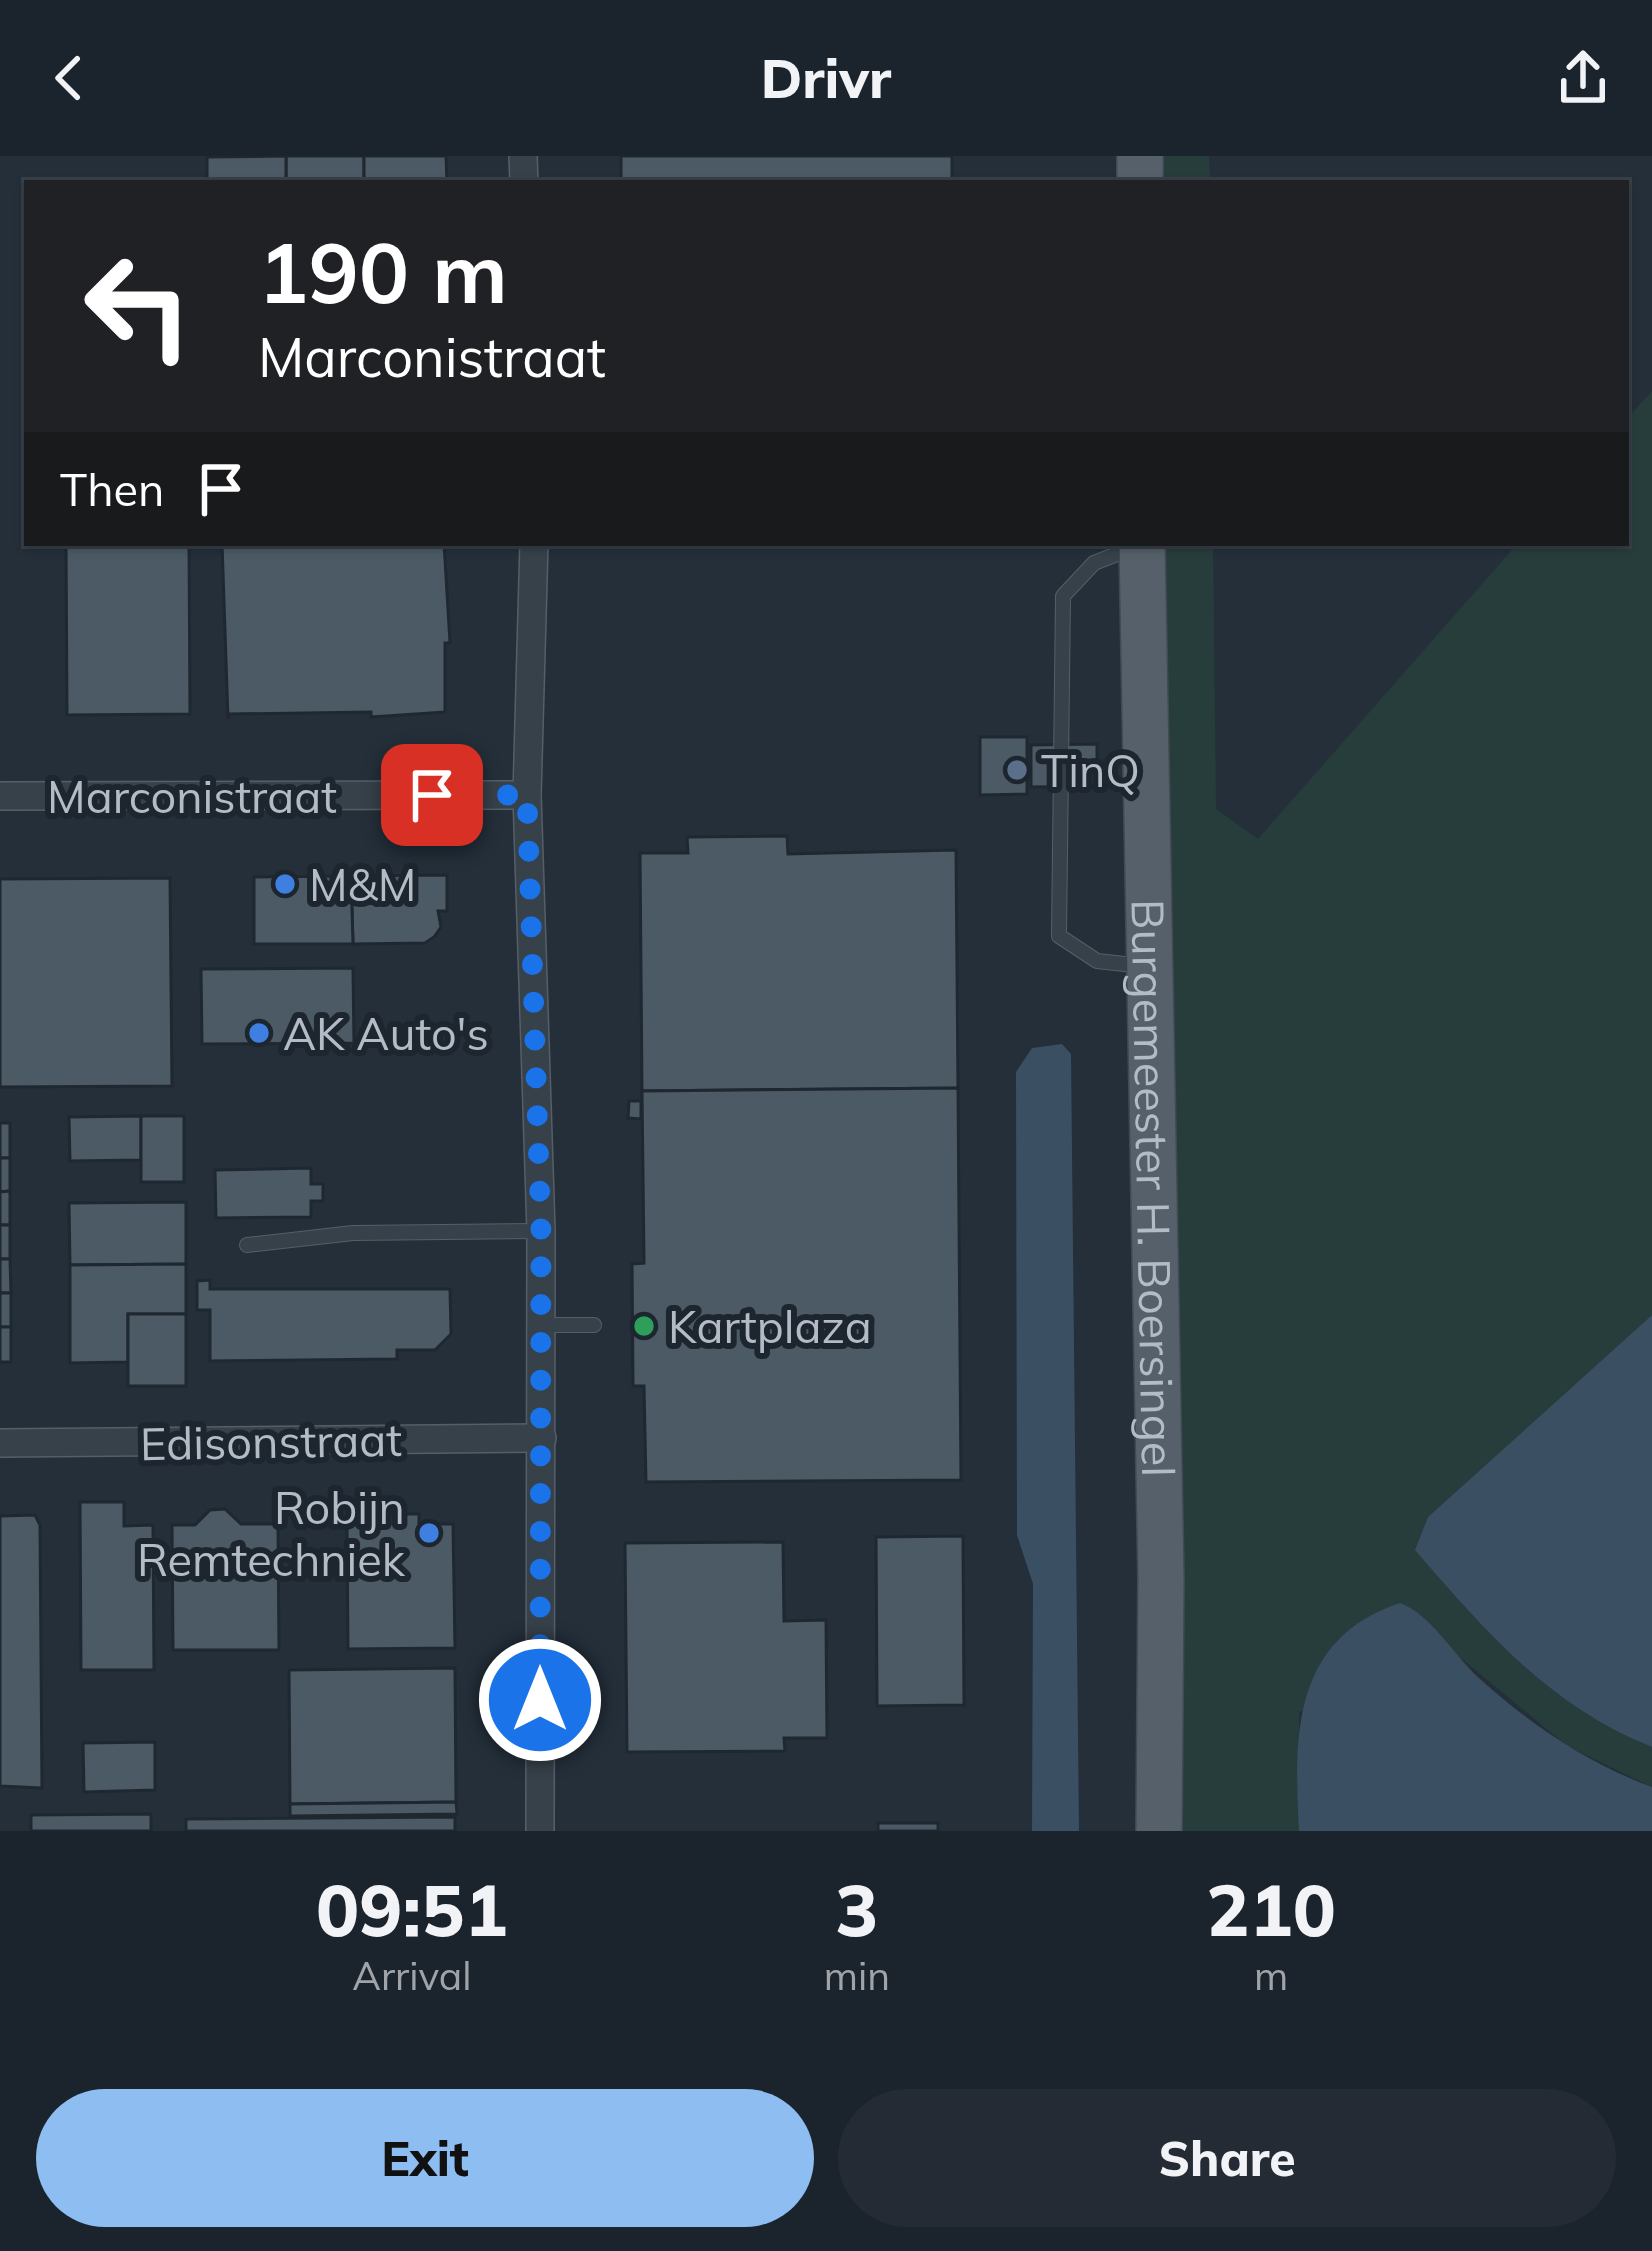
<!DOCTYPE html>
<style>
:root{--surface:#1b232c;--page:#242b34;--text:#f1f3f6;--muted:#a0a4a9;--line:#394048;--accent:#8dbdf1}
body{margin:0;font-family:Mulish,sans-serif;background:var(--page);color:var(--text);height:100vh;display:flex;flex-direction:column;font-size:45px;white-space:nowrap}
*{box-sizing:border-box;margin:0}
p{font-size:39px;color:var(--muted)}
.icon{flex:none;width:66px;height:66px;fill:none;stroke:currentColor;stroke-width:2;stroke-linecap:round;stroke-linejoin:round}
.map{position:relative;height:1675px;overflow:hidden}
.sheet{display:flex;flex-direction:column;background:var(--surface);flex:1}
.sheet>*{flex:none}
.top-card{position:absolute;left:24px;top:24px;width:1605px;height:366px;border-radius:0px;box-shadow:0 3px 9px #0004,0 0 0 3px var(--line);background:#202124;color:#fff;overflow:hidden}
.pin{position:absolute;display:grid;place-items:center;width:102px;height:102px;color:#fff;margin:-51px;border-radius:24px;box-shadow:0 6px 18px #0006}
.me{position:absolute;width:132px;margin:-66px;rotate:0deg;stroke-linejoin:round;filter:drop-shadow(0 0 9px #0008)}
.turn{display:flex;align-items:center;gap:42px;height:252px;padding:0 36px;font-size:54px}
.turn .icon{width:156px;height:156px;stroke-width:2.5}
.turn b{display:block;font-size:84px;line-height:102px}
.then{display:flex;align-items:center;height:114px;padding:0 36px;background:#0003;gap:24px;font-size:45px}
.eta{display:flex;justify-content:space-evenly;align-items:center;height:204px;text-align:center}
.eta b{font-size:72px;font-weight:800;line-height:84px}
.primary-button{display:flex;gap:24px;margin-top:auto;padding:24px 36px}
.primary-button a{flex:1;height:138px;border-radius:72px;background:var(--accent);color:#111;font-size:48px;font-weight:800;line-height:138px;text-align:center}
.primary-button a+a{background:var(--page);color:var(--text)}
header{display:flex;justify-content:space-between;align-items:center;height:156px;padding:0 36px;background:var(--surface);font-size:54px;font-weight:800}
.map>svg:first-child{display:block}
.green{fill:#273d3c}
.water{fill:#3a4f62}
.building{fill:#4c5a65;stroke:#1f2831;stroke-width:3}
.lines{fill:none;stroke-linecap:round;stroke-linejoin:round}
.service-casing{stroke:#565f68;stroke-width:16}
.minor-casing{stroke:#565f68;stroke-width:30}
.primary-casing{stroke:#414a53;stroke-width:48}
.service{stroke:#37414a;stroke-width:14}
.minor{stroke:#37414a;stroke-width:27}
.primary{stroke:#56606a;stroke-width:45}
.route{stroke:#1a73e8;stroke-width:21;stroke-dasharray:0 37.8}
.service-dot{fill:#5c6f8a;stroke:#1d262f;stroke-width:4.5}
.shop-dot{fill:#3f7fe0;stroke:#1d262f;stroke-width:4.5}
.leisure-dot{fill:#2e9e5b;stroke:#1d262f;stroke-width:4.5}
.labels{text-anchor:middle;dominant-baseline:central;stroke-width:12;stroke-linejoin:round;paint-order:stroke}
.poi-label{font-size:45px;fill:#b3bcc6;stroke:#1d262f;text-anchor:start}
.street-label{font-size:45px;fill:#b3bcc6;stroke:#1d262f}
</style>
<header><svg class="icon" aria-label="back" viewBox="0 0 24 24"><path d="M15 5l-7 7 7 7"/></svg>Drivr<svg class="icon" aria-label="share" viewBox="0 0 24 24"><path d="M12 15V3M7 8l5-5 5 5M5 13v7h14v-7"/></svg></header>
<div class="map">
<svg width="1652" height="1675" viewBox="0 0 1652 1675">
<rect width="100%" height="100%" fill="#242f3a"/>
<g class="green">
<path d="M 1154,0 L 1209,0 L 1210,27 L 1154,27 Z"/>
<path d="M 1652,235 L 1652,1159 L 1428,1361 L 1416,1394 C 1485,1475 1550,1551 1652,1591 L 1652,1631 L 1567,1590 L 1450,1493 L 1299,1556 L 1299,1675 L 1178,1675 L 1159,387 L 1213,387 L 1216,653 L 1258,683 L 1518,387 L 1626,387 L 1626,264 Z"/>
</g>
<g class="water">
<path d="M 1062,888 L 1071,898 L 1079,1675 L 1032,1675 L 1033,1428 L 1017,1379 L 1016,916 L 1032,892 Z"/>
<path d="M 1652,1159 L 1652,1591 C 1550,1551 1485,1475 1415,1394 L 1428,1361 Z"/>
<path d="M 1400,1447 C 1432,1459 1454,1500 1480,1523 C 1531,1569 1587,1607 1652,1631 L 1652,1675 L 1299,1675 C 1294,1579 1292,1483 1400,1447 Z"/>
</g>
<g class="building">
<rect x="286" y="0" width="78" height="27"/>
<path d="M 286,0 L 286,27 L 207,27 L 207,1 Z"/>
<path d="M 364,0 L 446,0 L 447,27 L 364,27 Z"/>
<rect x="621" y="0" width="331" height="27"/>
<path d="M 66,387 L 189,387 L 190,558 L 67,559 Z"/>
<path d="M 222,387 L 444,387 L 450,487 L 445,487 L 445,556 L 371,561 L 371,556 L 229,558 L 228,563 Z"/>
<path d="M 980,581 L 1027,581 L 1027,638 L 980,639 Z"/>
<path d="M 1097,588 L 1097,630 L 1031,631 L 1031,589 Z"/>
<path d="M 787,680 L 788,698 L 956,694 L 958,932 L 642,935 L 640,697 L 688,697 L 687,681 Z"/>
<path d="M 447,719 L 447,755 L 438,755 L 441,771 L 434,781 L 425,787 L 353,788 L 351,720 Z"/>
<path d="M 351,720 L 353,788 L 254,788 L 254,721 Z"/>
<path d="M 170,722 L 172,930 L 0,931 L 0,723 Z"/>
<path d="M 353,812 L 354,887 L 202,888 L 201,813 Z"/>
<path d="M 958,932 L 961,1324 L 646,1326 L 644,1230 L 633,1230 L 632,1108 L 644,1107 L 642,935 Z"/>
<path d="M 629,945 L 641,945 L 641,963 L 628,962 Z"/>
<path d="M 141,960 L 141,1004 L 70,1005 L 69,961 Z"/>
<rect x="141" y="960" width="43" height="66"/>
<rect x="0" y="967" width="10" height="35"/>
<path d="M 0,1002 L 10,1002 L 10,1035 L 0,1036 Z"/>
<path d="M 311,1012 L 311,1028 L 323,1028 L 323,1045 L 311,1045 L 311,1061 L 216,1062 L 215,1014 Z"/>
<path d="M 10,1035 L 10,1069 L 0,1069 L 0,1036 Z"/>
<path d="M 186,1046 L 186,1108 L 70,1109 L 69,1047 Z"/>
<rect x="0" y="1069" width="10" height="34"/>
<path d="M 0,1103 L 10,1103 L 11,1137 L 0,1137 Z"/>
<path d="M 186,1108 L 186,1158 L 128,1158 L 128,1206 L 70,1207 L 70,1109 Z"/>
<path d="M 210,1124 L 210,1133 L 450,1133 L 451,1178 L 435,1194 L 397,1194 L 397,1203 L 210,1205 L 210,1154 L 197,1154 L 197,1125 Z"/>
<rect x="0" y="1137" width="11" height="34"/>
<rect x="128" y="1158" width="58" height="72"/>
<rect x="0" y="1171" width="11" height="35"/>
<path d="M 80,1346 L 124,1346 L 124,1370 L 153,1369 L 154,1514 L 81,1514 Z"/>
<path d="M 225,1353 L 241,1368 L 278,1368 L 279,1494 L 173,1494 L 172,1369 L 195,1369 L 210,1354 Z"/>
<path d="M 380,1358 L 419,1358 L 419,1368 L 453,1368 L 455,1492 L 348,1493 L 347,1368 L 380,1368 Z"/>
<path d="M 35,1359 L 40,1369 L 42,1632 L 0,1630 L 0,1360 Z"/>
<path d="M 963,1380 L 964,1549 L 877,1550 L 876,1381 Z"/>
<path d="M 783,1386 L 784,1465 L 826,1464 L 827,1582 L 784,1582 L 785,1595 L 627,1596 L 625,1387 Z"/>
<path d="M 455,1512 L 456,1646 L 290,1648 L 289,1514 Z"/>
<path d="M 155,1586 L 155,1634 L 84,1636 L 83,1587 Z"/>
<path d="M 456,1646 L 457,1658 L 290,1660 L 290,1648 Z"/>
<path d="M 151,1658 L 151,1675 L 31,1675 L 31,1659 Z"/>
<path d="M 455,1661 L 455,1675 L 186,1675 L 186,1663 Z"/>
<rect x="878" y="1667" width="60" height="8"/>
</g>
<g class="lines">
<g class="service-casing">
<g id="service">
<path d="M 1132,392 L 1094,407 L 1063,440 L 1059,780 L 1097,805 L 1143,810"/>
<path d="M 247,1089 L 353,1077 L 541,1075"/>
<path d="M 541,1169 L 594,1169"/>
</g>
</g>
<g class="minor-casing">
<g id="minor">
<path d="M 523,0 L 524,27"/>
<path d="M 534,387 L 527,639 L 541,1075 L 540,1675"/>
<path d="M 0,640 L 527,639"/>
<path d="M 0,1287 L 542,1282"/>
</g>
</g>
<g class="primary-casing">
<g id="primary">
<path d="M 1140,0 L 1140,27"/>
<path id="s1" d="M 1142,387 L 1161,1423 L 1159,1675"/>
</g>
</g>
<use href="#service" class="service"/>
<use href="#minor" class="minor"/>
<use href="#primary" class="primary"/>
</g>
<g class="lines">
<path class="route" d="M 432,639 L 527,639 L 541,1076 L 540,1544"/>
</g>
<circle class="service-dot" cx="1017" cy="614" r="12"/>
<g class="shop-dot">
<circle cx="285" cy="728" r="12"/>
<circle cx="259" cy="877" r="12"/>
<circle cx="429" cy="1377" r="12"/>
</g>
<circle class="leisure-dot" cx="644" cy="1170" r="12"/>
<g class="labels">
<g class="poi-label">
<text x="1041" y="614">TinQ</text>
<text x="309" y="728">M&amp;M</text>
<text x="283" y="877">AK Auto's</text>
<text x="668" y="1170">Kartplaza</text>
<text x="405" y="1351" text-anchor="end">Robijn<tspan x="405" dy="52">Remtechniek</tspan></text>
</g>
<g class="street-label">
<text x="192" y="640">Marconistraat</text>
<text stroke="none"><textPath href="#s1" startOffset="645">Burgemeester H. Boersingel</textPath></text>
<text transform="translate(271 1285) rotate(-1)">Edisonstraat</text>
</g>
</g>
</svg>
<div class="pin" style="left:432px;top:639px;background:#d93025"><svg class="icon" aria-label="arrive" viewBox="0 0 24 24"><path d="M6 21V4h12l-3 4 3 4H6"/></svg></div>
<svg class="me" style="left:540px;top:1544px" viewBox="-20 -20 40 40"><circle r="17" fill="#1a73e8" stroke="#fff" stroke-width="3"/><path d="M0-11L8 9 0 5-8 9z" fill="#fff"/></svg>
<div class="top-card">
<div class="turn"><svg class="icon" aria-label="left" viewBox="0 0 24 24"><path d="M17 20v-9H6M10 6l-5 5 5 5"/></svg><div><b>190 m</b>Marconistraat</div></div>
<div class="then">Then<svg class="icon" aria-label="arrive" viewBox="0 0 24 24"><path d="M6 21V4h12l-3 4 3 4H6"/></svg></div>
</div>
</div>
<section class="sheet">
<div class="eta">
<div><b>09:51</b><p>Arrival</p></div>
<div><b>3</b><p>min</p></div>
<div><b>210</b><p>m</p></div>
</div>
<div class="primary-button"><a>Exit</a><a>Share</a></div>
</section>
